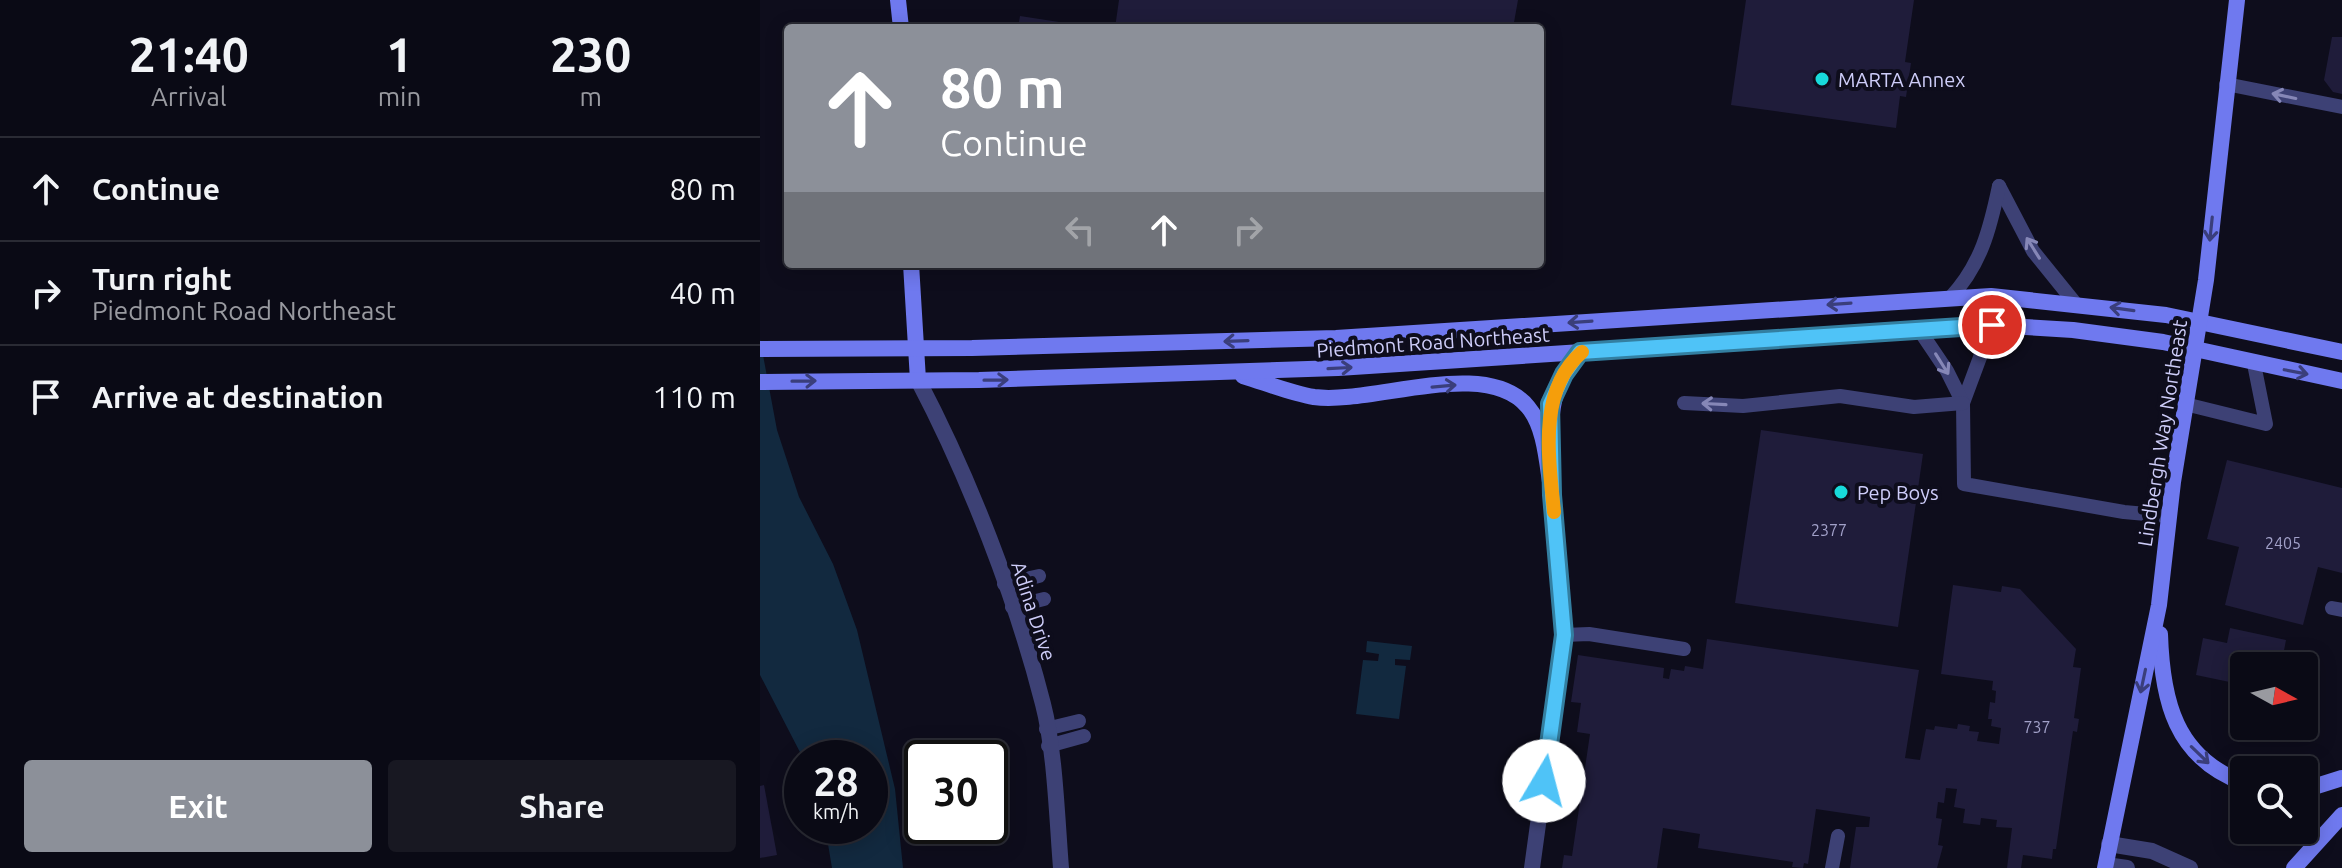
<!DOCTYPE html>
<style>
:root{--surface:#0a0a15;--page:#181822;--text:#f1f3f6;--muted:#999aa0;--line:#2a2b34;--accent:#8c9099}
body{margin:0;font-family:Ubuntu,sans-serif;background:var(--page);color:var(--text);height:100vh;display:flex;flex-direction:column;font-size:30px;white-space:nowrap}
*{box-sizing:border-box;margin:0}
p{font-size:26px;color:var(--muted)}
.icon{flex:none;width:44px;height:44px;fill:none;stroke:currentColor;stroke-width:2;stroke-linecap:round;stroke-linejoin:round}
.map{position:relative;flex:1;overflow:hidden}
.side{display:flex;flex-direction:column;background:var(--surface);width:760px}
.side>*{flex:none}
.top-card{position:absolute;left:24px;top:24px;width:760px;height:244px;border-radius:8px;box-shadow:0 4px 20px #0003,0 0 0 2px var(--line);background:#8c9099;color:#fff;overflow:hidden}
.needle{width:52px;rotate:98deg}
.tools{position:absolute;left:1470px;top:652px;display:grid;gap:16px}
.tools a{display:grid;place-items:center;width:88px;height:88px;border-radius:8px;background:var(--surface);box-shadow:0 4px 20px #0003,0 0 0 2px var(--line);font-size:40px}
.speed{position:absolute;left:24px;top:740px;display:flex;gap:16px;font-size:40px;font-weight:700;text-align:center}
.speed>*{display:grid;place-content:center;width:104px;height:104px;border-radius:50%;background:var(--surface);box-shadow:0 4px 20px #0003,0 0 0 2px var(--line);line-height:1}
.speed small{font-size:20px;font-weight:400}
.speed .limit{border:4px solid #111;border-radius:12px;background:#fff;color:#111}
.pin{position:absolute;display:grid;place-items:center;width:68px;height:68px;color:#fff;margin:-34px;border:4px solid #fff;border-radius:50%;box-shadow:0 2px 8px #0007}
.me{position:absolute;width:88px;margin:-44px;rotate:8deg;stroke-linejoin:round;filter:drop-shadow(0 0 6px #0008)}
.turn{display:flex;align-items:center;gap:28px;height:168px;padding:0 24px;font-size:36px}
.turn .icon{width:104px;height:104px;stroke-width:2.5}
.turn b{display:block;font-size:56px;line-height:68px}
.lanes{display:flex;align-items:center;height:76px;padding:0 24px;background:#0003;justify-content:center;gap:40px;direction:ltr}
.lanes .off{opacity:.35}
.eta{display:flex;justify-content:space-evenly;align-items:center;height:136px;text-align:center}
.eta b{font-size:48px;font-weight:700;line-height:56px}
.action{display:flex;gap:16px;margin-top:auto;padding:16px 24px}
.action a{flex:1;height:92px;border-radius:8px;background:var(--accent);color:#fff;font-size:32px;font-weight:700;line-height:92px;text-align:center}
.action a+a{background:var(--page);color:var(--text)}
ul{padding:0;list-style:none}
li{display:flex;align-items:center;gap:24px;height:104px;padding:0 24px;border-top:2px solid var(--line)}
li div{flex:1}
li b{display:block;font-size:30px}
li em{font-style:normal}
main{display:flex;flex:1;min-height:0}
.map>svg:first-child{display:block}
.water{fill:#12293f}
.building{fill:#1f1c3a}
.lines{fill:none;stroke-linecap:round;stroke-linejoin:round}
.lane{stroke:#3d4175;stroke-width:14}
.street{stroke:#3d4175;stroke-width:16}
.secondary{stroke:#6f79ef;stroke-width:16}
.oneway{stroke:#8687b7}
.oneway2{stroke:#3a3e7b}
.route-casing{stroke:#337fa1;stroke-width:20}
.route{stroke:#4fc3f7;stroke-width:14}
.slow{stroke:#f59e0b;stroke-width:14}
.poi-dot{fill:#18dada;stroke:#0e0d1c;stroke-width:3}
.labels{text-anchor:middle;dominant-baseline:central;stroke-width:8;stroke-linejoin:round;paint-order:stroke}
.number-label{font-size:16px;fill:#a2a1c9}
.poi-label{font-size:20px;fill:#cecdf9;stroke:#0e0d1c;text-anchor:start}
.street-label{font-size:20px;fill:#cecdf9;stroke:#0e0d1c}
</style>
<main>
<section class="side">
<div class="eta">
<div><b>21:40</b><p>Arrival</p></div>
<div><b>1</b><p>min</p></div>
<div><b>230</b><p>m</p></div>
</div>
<ul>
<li><svg class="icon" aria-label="ahead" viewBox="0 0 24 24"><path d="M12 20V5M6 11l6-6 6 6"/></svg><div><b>Continue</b></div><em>80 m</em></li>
<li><svg class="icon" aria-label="right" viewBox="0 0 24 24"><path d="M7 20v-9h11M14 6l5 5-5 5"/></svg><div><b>Turn right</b><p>Piedmont Road Northeast</p></div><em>40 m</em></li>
<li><svg class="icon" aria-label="arrive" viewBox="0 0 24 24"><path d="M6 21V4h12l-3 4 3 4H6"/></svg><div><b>Arrive at destination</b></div><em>110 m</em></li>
</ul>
<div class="action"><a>Exit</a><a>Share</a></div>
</section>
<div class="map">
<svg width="1582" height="868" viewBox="0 0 1582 868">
<rect width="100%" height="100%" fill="#0e0d1c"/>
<g class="water">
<path d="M 0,339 L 17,430 L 39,497 L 73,564 L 97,630 L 135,789 L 143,868 L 72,868 L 65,826 L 110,826 L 110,758 L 43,758 L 0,675 Z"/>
<path d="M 607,641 L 652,646 L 650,660 L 635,659 L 635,665 L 646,666 L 639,719 L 596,714 L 603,660 L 618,661 L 619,654 L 606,652 Z"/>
</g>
<g class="building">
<path d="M 359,0 L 758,0 L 753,28 L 355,28 Z"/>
<path d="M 986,0 L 1154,0 L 1145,62 L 1151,63 L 1146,97 L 1140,96 L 1136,128 L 971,105 Z"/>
<path d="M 260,16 L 325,26 L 325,28 L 258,28 Z"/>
<path d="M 1572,37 L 1582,37 L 1582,94 L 1573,92 L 1564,80 Z"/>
<path d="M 1001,430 L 1163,454 L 1138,627 L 975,603 Z"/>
<path d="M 1467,460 L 1582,488 L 1582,573 L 1558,567 L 1543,625 L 1465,605 L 1479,547 L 1447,539 Z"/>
<path d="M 1193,585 L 1241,592 L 1242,586 L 1260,589 L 1316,649 L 1313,667 L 1321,668 L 1314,718 L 1319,719 L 1317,732 L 1313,731 L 1296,849 L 1293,849 L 1292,859 L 1263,855 L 1261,868 L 1247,868 L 1252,828 L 1236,827 L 1237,820 L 1221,818 L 1220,825 L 1203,823 L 1205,809 L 1194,807 L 1197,789 L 1186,788 L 1184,803 L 1178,802 L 1176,818 L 1182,819 L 1178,845 L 1183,846 L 1177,868 L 1090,868 L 1096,827 L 1109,827 L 1110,817 L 1056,809 L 1048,864 L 1044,863 L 1043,868 L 1032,867 L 1033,862 L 938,848 L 940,834 L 903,828 L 897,868 L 802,868 L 804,855 L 812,856 L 830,734 L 817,732 L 821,703 L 811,702 L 818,655 L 904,668 L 903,678 L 909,679 L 911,669 L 924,671 L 925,666 L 943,669 L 947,639 L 1159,670 L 1145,758 L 1160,760 L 1166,729 L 1174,730 L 1175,726 L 1197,729 L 1198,724 L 1210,726 L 1209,731 L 1219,732 L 1217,741 L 1239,744 L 1241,728 L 1231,726 L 1232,719 L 1228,719 L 1230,702 L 1235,703 L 1236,691 L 1232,690 L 1233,681 L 1181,674 Z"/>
<path d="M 1470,628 L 1526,640 L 1521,666 L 1484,666 L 1484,685 L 1436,675 L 1443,638 L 1467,643 Z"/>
<path d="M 4,785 L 17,855 L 0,858 L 0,786 Z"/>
</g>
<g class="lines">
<g class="lane">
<path d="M 1466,84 L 1582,107"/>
<path d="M 1239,186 L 1273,251 L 1315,303"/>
<path d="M 1190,298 C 1221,265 1230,229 1239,186"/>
<path d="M 1232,325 L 1203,403 L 1204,484 L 1364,512 L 1408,516"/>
<path d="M 1158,328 L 1187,371 L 1203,403"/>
<path d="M 924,403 L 983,406 L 1080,396 L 1154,407 L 1203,403"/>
<path d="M 1425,404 L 1506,424 L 1494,364"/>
<path d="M 244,584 L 279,576"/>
<path d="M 252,607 L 284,599"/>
<path d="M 1572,608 L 1582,610"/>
<path d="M 804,635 L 829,634 L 924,649"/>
<path d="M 286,729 L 319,721"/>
<path d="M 288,746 L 324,736"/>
<path d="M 1072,868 L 1078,836"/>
</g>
<g class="street">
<path d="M 158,380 C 209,477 256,598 283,704 C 295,750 297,819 301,868"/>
<path d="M 1349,844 L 1392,851 L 1430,868"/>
<path d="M 1346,865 L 1367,868"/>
<path d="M 772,868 L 804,635 L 792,495"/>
</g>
<g class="secondary">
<path d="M 138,0 L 141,28"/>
<path d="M 151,264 L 158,380"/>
<path d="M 0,349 L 212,348 L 576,338 L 1231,296 L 1406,315 L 1582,352"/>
<path d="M 483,376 C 506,383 531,393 554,397 C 612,405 726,356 768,407 C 786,428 787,467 792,495"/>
<path d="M 0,382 L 219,380 L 578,368 L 1232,325 L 1313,330 L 1403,342 L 1582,381"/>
<path d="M 791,446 C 790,403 794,387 820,352"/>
<path d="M 1400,634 C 1402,700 1415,758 1484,783"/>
<path d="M 1544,790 L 1582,778"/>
<path d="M 1345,868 L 1399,605 L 1413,482 L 1446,280 L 1477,0"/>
<path d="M 1534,868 L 1582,815"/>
</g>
</g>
<defs><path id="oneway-shaft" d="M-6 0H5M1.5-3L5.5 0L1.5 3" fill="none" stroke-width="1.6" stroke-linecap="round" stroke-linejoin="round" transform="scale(2)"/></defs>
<g class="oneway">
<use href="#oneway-shaft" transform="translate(1524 96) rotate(-168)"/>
<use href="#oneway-shaft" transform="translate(1273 248) rotate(-122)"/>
<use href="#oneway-shaft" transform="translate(1182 364) rotate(58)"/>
<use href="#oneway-shaft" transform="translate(954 404) rotate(-177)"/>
</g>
<g class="oneway2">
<use href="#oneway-shaft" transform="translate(1451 229) rotate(96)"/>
<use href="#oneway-shaft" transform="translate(1079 304) rotate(176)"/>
<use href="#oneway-shaft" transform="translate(1362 309) rotate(-172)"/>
<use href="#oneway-shaft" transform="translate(820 322) rotate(176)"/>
<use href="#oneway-shaft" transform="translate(476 341) rotate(178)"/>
<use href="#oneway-shaft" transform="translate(580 368) rotate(-3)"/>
<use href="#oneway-shaft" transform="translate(1536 372) rotate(11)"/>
<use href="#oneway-shaft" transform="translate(236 380) rotate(-1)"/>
<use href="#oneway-shaft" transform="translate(44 381) rotate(-1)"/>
<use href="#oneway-shaft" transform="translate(684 386) rotate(-5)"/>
<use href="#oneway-shaft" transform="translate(1383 681) rotate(102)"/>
<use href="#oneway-shaft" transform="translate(1440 755) rotate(44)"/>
</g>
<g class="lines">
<g class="route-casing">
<path id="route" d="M 784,781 L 804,635 L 792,495 L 790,404 L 804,374 L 820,352 L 1232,325"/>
</g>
<use href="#route" class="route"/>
<path class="slow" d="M 794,512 C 789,459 777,391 822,352"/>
</g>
<g class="poi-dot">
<circle cx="1062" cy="79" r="8"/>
<circle cx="1081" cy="492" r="8"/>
</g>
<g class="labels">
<g class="number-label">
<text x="1069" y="530">2377</text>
<text x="1523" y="543">2405</text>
<text x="1277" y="727">737</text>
</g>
<g class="poi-label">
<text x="1078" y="79">MARTA Annex</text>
<text x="1097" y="492">Pep Boys</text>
</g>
<g class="street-label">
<text transform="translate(673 342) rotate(-4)">Piedmont Road Northeast</text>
<text transform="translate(1402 433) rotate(-81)">Lindbergh Way Northeast</text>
<text transform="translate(274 611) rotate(72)">Adina Drive</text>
</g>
</g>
</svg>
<div class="tools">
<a><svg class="needle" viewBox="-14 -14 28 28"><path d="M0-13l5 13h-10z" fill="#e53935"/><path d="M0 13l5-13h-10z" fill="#999aa0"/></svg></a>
<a><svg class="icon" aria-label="search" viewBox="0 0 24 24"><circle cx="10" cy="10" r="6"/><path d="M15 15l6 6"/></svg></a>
</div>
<div class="speed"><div>28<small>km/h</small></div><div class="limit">30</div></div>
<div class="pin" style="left:1232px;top:325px;background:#d93025"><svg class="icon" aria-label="arrive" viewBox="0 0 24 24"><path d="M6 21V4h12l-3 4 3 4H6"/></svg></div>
<svg class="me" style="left:784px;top:781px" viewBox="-20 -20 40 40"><circle r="19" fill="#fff"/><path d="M0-13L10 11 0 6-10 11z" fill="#4fc3f7"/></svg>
<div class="top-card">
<div class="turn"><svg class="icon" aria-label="ahead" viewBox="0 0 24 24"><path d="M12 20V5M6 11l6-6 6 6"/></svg><div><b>80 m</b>Continue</div></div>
<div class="lanes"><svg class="icon off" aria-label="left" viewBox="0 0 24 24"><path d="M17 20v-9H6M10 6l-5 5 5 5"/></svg><svg class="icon" aria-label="ahead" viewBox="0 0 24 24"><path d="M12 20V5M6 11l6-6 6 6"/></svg><svg class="icon off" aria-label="right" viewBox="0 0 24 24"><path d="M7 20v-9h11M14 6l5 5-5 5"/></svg></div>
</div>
</div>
</main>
